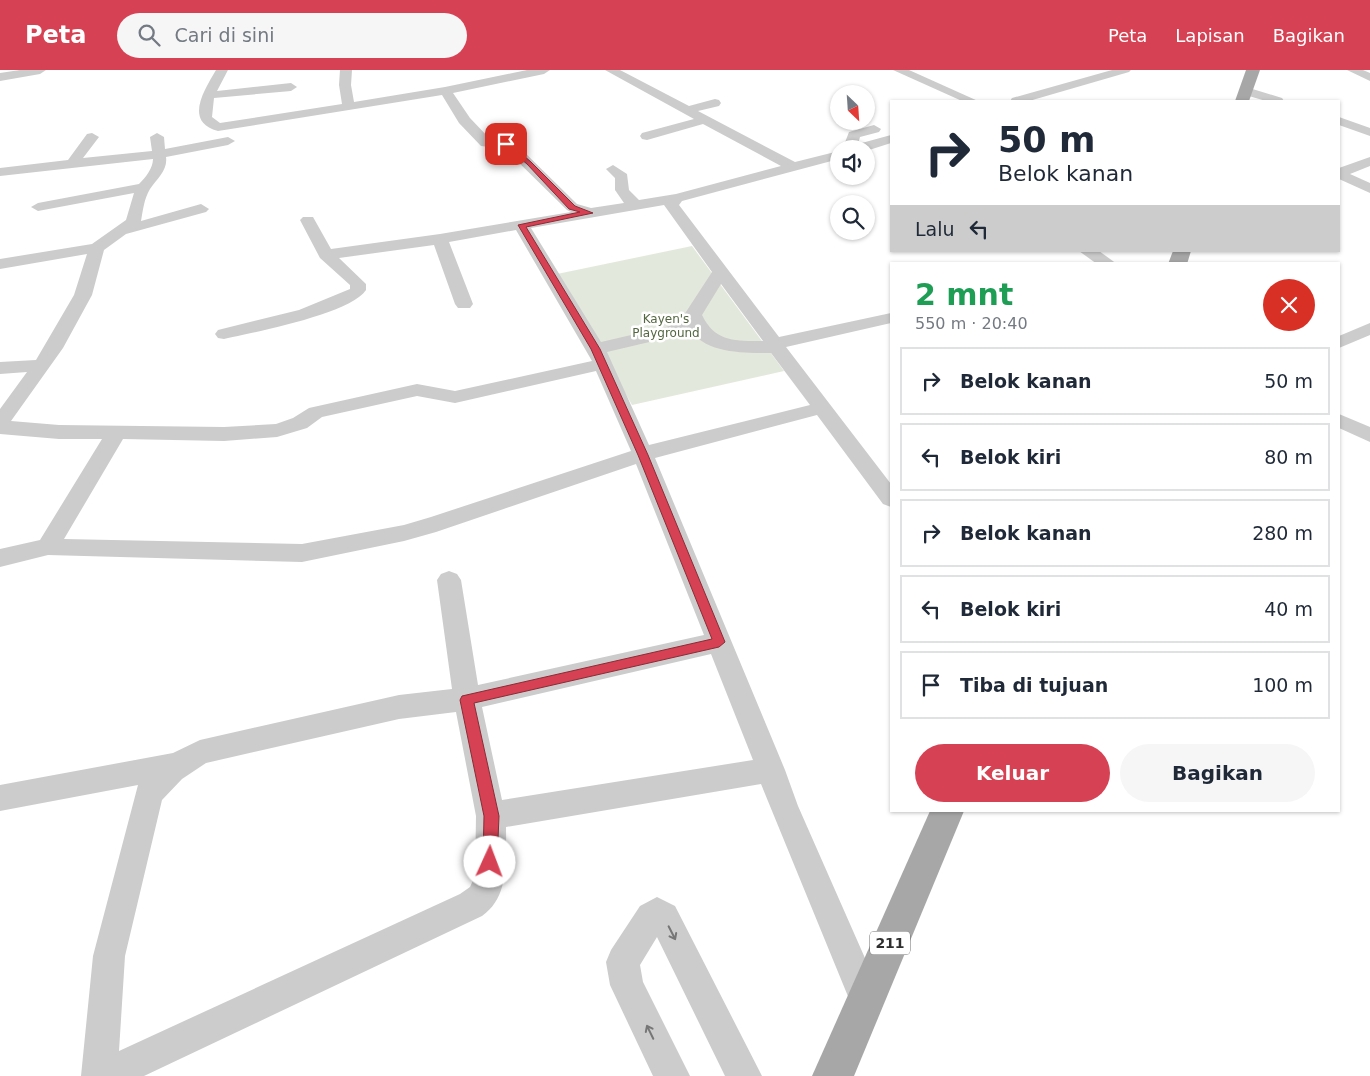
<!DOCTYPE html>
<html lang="id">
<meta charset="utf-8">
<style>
:root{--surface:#fff;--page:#f6f6f7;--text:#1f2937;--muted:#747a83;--line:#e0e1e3;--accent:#d64253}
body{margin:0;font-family:"DejaVu Sans",sans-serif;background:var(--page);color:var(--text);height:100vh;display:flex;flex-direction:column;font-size:19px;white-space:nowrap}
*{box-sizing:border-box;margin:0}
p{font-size:16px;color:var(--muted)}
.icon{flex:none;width:28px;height:28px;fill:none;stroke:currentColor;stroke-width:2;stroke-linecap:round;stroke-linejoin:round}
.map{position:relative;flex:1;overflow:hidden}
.side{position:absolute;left:890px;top:192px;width:450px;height:550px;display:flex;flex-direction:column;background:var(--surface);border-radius:0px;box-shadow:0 1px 4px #0004}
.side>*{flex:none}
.guide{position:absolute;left:890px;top:30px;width:450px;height:152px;border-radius:0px;box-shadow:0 1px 4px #0004;background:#fff;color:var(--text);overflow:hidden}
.needle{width:32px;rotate:155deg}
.buttons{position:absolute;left:830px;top:15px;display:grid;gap:10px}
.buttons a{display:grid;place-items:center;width:45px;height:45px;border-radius:50%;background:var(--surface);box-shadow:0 1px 4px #0004;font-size:25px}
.pin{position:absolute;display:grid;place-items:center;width:42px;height:42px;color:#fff;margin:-21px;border-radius:10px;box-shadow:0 2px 8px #0006}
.me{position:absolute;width:55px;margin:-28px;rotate:2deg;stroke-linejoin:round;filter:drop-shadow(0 0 4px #0008)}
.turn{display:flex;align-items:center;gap:18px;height:105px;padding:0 25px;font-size:22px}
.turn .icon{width:65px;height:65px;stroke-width:2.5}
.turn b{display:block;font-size:35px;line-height:42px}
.then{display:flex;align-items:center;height:48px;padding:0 25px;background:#0003;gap:10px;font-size:19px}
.round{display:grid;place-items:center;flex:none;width:52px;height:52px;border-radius:26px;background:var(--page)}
.headline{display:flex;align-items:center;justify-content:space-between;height:85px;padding:0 25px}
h1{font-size:30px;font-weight:600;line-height:38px;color:#1e9e55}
.action{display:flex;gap:10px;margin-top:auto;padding:10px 25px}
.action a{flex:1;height:58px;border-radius:30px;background:var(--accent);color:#fff;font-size:20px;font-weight:600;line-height:58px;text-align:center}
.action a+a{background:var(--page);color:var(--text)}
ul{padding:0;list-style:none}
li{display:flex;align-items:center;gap:15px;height:68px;margin:0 10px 8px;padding:0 15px;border:2px solid var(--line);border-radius:0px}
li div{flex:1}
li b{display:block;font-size:19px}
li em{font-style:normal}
header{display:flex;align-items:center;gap:30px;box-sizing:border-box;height:70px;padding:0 25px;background:var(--accent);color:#fff}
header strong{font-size:24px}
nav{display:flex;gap:28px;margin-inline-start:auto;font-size:18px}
.search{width:350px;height:45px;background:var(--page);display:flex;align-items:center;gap:12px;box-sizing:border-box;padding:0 18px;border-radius:28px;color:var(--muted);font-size:19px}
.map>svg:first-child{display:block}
.green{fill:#e3e8dc}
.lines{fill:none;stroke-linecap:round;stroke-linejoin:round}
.minor{fill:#ccc;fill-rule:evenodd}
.major{fill:#a7a7a7;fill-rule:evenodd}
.oneway{stroke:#767676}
.route{fill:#d64253;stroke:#8b2b36}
.labels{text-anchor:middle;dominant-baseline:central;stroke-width:5;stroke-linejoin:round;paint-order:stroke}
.far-park-label{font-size:12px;fill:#546740;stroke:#fff}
.shield{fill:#fff;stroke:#6d6d6d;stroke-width:1}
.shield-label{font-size:14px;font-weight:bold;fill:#2f2f2f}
</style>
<header>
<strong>Peta</strong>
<div class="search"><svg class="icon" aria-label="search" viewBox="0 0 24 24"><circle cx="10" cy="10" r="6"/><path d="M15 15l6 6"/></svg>Cari di sini</div>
<nav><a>Peta</a><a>Lapisan</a><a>Bagikan</a></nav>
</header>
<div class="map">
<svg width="1370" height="1006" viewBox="0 0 1370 1006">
<rect width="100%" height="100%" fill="#fff"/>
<path class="green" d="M 692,176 L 784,301 L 632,335 L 557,204 Z"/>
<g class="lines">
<g class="minor">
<path d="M 20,0 L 46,0 L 40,4 L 0,11 L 0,3 Z"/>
<path d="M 216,0 L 228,0 L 217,21 L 291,13 L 297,17 L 291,21 L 214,28 L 212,47 L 220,53 L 342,34 L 339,15 L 340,0 L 352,0 L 351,15 L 354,32 L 445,17 L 527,0 L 550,0 L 544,4 L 453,23 L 470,48 L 490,69 L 514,72 L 577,134 L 591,138 L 624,133 L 615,120 L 615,108 L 606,99 L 613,95 L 627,104 L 629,120 L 639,130 L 676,124 L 781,96 L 703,54 L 647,70 L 642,69 L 640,66 L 642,63 L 694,49 L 605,0 L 620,0 L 689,36 L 715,29 L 719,30 L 721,33 L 719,36 L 698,41 L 795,92 L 839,81 L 839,89 L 682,131 L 679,135 L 779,267 L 891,243 L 891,253 L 786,277 L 891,414 L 891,437 L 883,434 L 817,345 L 655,388 L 785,700 L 798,736 L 883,929 L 878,941 L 866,946 L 854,941 L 761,714 L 506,757 C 506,788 510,827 482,846 L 144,1006 L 81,1006 L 93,886 L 138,715 L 0,741 L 0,715 L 173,683 L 200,670 L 399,625 L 452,619 L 437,510 L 441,504 L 449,501 L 457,504 L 461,510 L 478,615 L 704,565 L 636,394 L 436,462 L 404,471 L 302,492 L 48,485 L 0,497 L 0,479 L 40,470 L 102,369 L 59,369 L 0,364 L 0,339 L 27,302 L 0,304 L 0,292 L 36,290 L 74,225 L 87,184 L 0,199 L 0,189 L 92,174 L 126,150 L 134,123 L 38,141 L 31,137 L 38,133 L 139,114 C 146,107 153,98 153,89 L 0,106 L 0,98 L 68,90 L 87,64 L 92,63 L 99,67 L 83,88 L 152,81 L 150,67 L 157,63 L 164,67 L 165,79 L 228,67 L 235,71 L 228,75 L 166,87 C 168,100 157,109 150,119 C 144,129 143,140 141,151 L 201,134 L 209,139 L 206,142 L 126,164 L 104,180 L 92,225 L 63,278 L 11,351 L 59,355 L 224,357 L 276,354 L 293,348 L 309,338 L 417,314 L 455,321 L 592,291 L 516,160 L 449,172 L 473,234 L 470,238 L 458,238 L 455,234 L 434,175 L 339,188 L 366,214 L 366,220 C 350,244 255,262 224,269 L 218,268 L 215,264 L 218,260 L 299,240 L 350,219 L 350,215 L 320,188 L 300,150 L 303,147 L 313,147 L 331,179 L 440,164 L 571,142 L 567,140 L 505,79 L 481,76 L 459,53 L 442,25 L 218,61 C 183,52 205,19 216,0 ZM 664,135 L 712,202 L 684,245 L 687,252 L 601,272 L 531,158 ZM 721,214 L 763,271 C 735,271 715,272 702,245 ZM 692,262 C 708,284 747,283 771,283 L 810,335 L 649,375 L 607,282 ZM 596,301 L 631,381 L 431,447 L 404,455 L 302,474 L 64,469 L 123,369 L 224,371 L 277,367 L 307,358 L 322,347 L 417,326 L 455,333 ZM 711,584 L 753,690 L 502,730 L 482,637 ZM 456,642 L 476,746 L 475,806 L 470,817 L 460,824 L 119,981 L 125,886 L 162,730 L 182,709 L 206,693 L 399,649 Z"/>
<path d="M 893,0 L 909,0 L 978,31 L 962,31 Z"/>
<path d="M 1112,0 L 1131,0 L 1129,2 L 1029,31 L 1010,31 L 1012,28 Z"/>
<path d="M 1347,0 L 1363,0 L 1370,3 L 1370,11 Z"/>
<path d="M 1246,17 L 1282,28 L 1284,31 L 1266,31 L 1242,24 L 1240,21 L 1242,18 Z"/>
<path d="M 1339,47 L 1370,58 L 1370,66 L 1339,55 Z"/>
<path d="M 874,55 L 881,59 L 879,62 L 860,67 L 858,74 L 891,65 L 891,73 L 866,81 L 866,79 L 846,78 L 844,75 L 849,62 Z"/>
<path d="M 1370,87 L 1370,96 L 1350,104 L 1370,113 L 1370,123 L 1339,109 L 1339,98 Z"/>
<path d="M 1079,181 L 1099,181 L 1117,194 L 1097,194 Z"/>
<path d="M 1370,253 L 1370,265 L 1339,278 L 1339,266 Z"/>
<path d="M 1339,344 L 1370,357 L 1370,372 L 1339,358 Z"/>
<path d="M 657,827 L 675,836 L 762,1006 L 725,1006 L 657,867 L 640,895 L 643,912 L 690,1006 L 653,1006 L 610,915 L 606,892 L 611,880 L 640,836 Z"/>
</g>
<g class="major">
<path d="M 1246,0 L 1260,0 L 1249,31 L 1235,31 Z"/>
<path d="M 1173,181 L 1191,181 L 1187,194 L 1168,194 Z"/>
<path d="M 930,741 L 964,741 L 854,1006 L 812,1006 Z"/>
</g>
</g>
<defs><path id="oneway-shaft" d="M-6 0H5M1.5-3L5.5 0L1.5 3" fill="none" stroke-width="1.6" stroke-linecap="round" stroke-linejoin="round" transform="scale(1.25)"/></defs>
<g class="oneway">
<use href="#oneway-shaft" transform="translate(672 863) rotate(63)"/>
<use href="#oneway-shaft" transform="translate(650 962) rotate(-116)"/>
</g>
<path class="route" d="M 504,72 L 508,72 L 531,92 L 575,136 L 593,143 L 526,157 L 600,279 L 648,385 L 725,572 L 719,577 L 474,633 L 499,746 L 497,792 L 495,797 L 490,799 L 485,797 L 483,792 L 484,746 L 460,630 L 462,626 L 712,569 L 638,385 L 591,279 L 518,155 L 580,142 L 569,139 L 527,94 L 504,75 Z"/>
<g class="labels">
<g class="far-park-label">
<text x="666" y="249">Kayen's<tspan x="666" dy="14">Playground</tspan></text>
</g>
<rect class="shield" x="870" y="861.5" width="40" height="23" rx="4"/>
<g class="shield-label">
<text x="890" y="873">211</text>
</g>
</g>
</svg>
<div class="buttons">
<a><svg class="needle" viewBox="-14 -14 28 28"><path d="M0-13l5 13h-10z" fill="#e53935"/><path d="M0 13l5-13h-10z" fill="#747a83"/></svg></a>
<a><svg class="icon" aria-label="sound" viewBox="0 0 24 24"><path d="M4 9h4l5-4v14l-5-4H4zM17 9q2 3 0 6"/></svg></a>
<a><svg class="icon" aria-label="search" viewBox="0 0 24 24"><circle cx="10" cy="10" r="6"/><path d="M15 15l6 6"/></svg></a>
</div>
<div class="pin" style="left:506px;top:74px;background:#d93025"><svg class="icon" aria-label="arrive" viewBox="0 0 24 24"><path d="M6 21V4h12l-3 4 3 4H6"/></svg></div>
<svg class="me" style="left:490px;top:792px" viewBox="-20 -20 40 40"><circle r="19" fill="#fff"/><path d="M0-13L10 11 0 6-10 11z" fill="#d64253"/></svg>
<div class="guide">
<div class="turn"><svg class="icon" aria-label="right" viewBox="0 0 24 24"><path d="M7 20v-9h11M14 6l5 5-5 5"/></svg><div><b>50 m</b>Belok kanan</div></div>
<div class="then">Lalu<svg class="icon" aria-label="left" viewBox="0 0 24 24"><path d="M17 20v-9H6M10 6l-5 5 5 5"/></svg></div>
</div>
<section class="side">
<div class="headline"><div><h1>2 mnt</h1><p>550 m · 20:40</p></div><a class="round" style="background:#d93025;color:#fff"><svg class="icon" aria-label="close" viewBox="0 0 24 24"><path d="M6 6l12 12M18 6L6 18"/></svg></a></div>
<ul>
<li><svg class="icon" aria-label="right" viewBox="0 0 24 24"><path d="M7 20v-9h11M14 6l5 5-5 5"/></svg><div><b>Belok kanan</b></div><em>50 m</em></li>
<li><svg class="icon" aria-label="left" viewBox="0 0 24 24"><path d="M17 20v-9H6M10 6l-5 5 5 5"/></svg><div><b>Belok kiri</b></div><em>80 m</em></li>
<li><svg class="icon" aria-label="right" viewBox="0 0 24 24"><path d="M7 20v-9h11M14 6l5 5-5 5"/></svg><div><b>Belok kanan</b></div><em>280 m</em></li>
<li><svg class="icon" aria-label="left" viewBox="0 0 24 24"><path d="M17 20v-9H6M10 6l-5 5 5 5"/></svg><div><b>Belok kiri</b></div><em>40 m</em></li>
<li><svg class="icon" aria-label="arrive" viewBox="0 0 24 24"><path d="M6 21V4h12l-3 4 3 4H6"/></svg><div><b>Tiba di tujuan</b></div><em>100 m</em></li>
</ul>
<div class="action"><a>Keluar</a><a>Bagikan</a></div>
</section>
</div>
